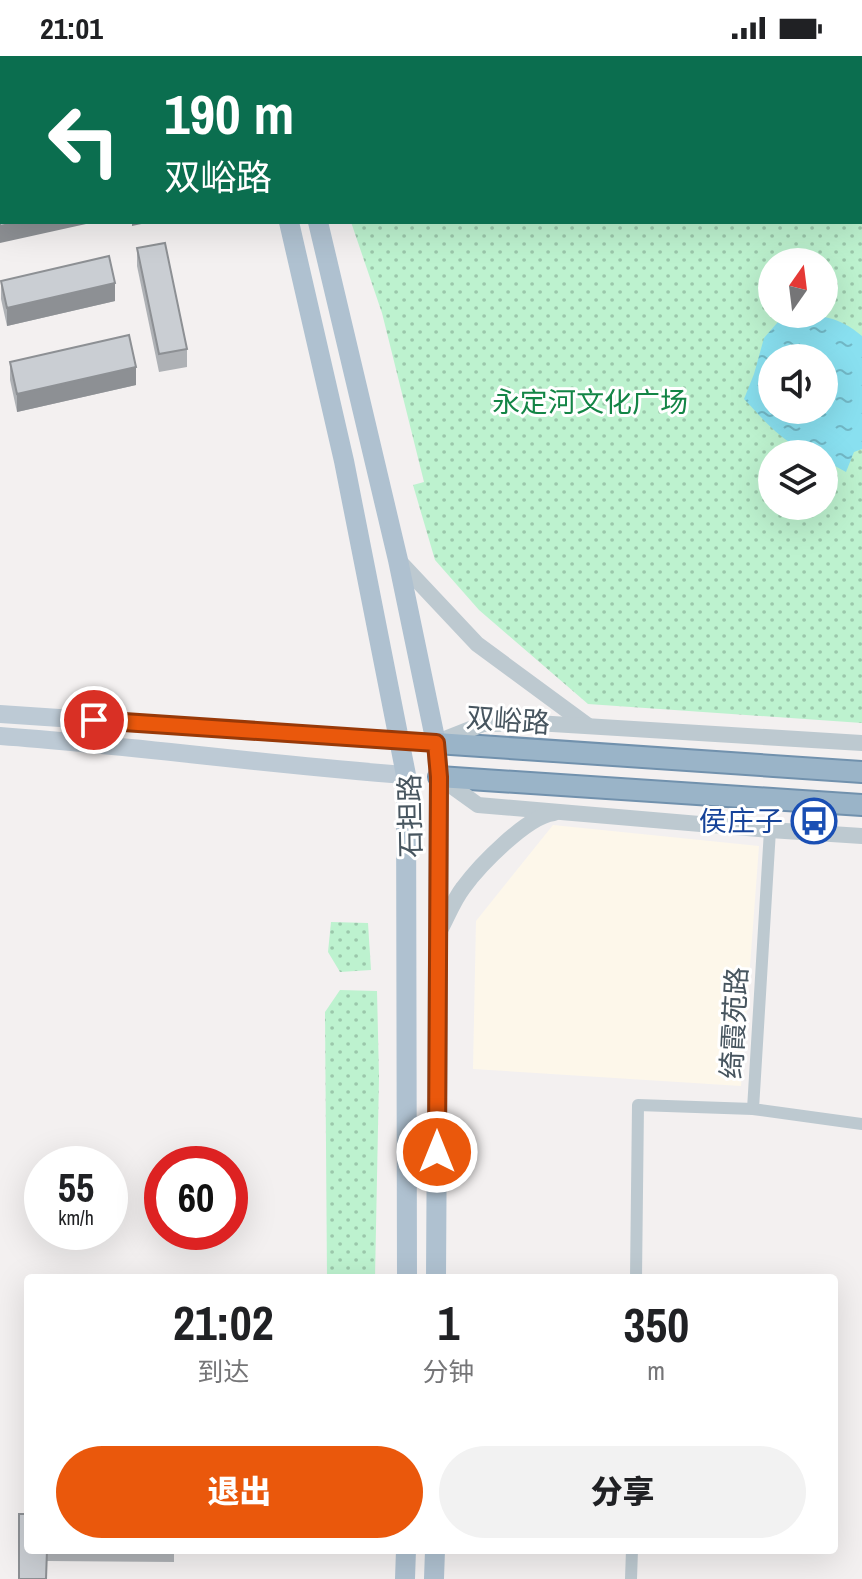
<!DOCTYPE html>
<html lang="zh">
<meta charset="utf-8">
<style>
:root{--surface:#fff;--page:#f2f2f2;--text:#202124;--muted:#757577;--accent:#ea580c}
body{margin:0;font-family:"Archivo Narrow","Noto Sans SC",sans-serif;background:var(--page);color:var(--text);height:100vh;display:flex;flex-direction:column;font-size:30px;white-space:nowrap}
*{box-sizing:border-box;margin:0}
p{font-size:26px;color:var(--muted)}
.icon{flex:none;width:44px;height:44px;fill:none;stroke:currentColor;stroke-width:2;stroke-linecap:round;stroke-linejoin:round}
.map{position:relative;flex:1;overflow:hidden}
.sheet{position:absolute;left:24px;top:1218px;width:814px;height:280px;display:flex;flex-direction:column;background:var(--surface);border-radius:8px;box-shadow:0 8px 32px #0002}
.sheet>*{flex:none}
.guide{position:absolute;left:0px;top:0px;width:862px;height:168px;box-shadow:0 8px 32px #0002;background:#0b6e4f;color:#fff;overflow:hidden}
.needle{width:52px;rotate:14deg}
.fabs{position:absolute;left:758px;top:192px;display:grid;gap:16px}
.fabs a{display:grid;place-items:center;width:80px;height:80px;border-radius:50%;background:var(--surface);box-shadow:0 8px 32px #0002;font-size:40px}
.speed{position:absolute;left:24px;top:1090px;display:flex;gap:16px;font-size:40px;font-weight:700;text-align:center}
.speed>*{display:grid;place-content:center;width:104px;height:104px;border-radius:50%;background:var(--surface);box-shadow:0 8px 32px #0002;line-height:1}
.speed small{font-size:20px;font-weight:400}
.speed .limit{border:12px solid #d22;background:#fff;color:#111}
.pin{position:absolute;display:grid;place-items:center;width:68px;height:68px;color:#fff;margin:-34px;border:4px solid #fff;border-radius:50%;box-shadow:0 2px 8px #0007}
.me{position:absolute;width:88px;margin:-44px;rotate:0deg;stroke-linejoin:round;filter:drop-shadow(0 0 6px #0008)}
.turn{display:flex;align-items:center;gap:28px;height:168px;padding:0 32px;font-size:36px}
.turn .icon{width:104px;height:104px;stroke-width:2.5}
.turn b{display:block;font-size:56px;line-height:68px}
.eta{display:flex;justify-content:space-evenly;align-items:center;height:136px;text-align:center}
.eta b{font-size:48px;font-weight:800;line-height:56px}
.action{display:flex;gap:16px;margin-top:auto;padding:16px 32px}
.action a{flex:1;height:92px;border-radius:48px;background:var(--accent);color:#fff;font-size:32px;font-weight:800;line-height:92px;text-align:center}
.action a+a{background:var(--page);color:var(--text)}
.status{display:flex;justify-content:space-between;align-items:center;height:56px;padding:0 40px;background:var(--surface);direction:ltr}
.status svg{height:22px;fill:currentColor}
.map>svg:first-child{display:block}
.commercial{fill:#fdf7ea}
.park{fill:url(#park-dots);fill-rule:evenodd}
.water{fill:url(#water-ripples);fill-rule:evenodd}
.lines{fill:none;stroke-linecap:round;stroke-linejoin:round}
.trunk-casing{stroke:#7191ad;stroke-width:24}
.minor{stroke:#bdc9d0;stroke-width:12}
.tertiary{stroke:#bdc9d0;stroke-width:16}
.secondary{stroke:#bdcad5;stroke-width:18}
.primary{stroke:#afc1d0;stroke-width:20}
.trunk{stroke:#9ab4c8;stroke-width:20}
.wall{fill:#aeb1b5}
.shaded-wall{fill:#8d9094}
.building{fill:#caced3;stroke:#8d9094;stroke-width:2}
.route-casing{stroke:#983908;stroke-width:20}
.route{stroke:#ea580c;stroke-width:14}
.labels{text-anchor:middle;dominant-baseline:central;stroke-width:6;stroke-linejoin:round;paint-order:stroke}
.park-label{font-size:28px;fill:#138546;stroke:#fff}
.street-label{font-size:28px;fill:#47555f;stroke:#fff}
.transit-label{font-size:28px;fill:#164399;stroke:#fff;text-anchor:end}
</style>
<div class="status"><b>21:01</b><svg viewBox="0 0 49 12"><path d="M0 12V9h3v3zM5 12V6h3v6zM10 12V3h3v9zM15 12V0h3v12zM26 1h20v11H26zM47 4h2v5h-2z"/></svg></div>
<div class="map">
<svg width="862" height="1523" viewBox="0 0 862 1523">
<defs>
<pattern id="park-dots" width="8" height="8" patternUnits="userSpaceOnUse" patternTransform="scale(2)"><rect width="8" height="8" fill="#bdf2cf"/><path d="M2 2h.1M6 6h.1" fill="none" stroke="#9bc7ab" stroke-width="1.8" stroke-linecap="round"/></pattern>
<pattern id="water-ripples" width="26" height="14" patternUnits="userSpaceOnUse" patternTransform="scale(2)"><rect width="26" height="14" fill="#89e0f0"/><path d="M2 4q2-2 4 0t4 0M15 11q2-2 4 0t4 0" fill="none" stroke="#72b8c6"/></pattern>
</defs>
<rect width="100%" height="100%" fill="#f3f0f0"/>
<path class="commercial" d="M 553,769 L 759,790 L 741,1030 L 473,1013 L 476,865 Z"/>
<g class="park">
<path d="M 314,0 L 862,0 L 862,667 L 588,648 L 479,554 L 435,504 L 413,429 L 424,426 L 382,257 L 351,166 L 860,166 L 860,2 ZM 772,206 L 824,206 L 824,258 L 772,258 ZM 772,302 L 824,302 L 824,354 L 772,354 ZM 772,398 L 824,398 L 824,450 L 772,450 Z"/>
<path d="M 331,866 L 368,867 L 371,914 L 340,916 L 328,896 Z"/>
<path d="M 340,934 L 377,935 L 379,1021 L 375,1222 L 327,1222 L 325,956 Z"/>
</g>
<path class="water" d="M 784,259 C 817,259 836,258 862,280 L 862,393 L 854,396 L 846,416 L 824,404 L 824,398 C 791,398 765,365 744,343 L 754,318 L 764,282 ZM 772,302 L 824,302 L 824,354 L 772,354 Z"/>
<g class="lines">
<g class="trunk-casing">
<g id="trunk">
<path d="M 436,687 L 862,716"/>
<path d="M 439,721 L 862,749"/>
</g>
</g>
<g class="minor">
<path d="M 770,774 L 753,1053 L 862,1068"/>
<path d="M 636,1222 L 638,1049 L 753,1053"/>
<path d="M 631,1523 L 632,1494"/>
</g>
<g class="tertiary">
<path d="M 398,504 L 477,588 L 587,669"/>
<path d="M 440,685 L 483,668 L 536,667 L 862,687"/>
<path d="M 439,721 L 478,749 L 770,774 L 862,780"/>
<path d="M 439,876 C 447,862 453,845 463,832 C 479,810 527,760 554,757"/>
</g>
<g class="secondary">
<path d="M 0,658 L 400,685"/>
<path d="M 0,680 C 136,690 270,709 406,719"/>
</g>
<g class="primary">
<path d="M 252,0 L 252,2"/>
<path d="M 282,0 L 282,2"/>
<path d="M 289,166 L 344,405 L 406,719 L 407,1222"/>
<path d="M 318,166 L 398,504 L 436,687 L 439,721 L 436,1222"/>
<path d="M 405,1523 L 406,1494"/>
<path d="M 434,1523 L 435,1494"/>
</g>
<use href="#trunk" class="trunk"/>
</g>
<g class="wall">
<path d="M 137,192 L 187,293 L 187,311 L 159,316 L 137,210 Z"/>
<path d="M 1,225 L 115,245 L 7,270 L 1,243 Z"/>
<path d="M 10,306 L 136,329 L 17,356 L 10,324 Z"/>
<path d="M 28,1494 L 174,1494 L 174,1506 L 47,1505 Z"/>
</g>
<g class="shaded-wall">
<path d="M 2,78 L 2,96 L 0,97 L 0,79 Z"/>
<path d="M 19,166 L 86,166 L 86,168 L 0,187 L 0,170 Z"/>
<path d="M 132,166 L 151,166 L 132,170 Z"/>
<path d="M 115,227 L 115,245 L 7,270 L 7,252 Z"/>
<path d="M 136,311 L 136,329 L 17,356 L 17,338 Z"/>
</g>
<g class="building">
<path d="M 97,0 L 134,0 L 135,2 L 97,2 Z"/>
<path d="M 0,50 L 2,50 L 2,78 L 0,79 Z"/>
<path d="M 0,140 L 2,140 L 2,166 L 19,166 L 0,170 Z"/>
<path d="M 165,187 L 187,293 L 159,298 L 137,192 Z"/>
<path d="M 109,200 L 115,227 L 7,252 L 1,225 Z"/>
<path d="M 129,279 L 136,311 L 17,338 L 10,306 Z"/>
<path d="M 19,1458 L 28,1458 L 28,1494 L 47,1494 L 46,1523 L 19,1523 Z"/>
</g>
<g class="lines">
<g class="route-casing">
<path id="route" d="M 94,664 L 436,687 L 439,721 L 437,1096"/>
</g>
<use href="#route" class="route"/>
</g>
<defs>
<g id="bus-ring" transform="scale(2.3)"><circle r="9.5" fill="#fff" stroke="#1a4fb4" stroke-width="1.5"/><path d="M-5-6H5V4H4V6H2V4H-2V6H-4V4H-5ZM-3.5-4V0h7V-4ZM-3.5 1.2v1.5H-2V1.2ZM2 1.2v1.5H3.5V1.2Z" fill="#1a4fb4"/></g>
</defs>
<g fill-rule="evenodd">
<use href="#bus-ring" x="814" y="765"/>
</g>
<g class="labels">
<g class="park-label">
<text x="590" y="346">永定河文化广场</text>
</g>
<g class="street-label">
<text transform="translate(508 664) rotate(4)">双峪路</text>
<text transform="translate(410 760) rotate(-91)">石担路</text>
<text transform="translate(734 967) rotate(-87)">绮霞苑路</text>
</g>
<g class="transit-label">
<text x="783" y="765">侯庄子</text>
</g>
</g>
</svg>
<div class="fabs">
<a><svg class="needle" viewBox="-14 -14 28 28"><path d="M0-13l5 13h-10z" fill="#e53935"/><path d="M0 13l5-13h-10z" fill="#757577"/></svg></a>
<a><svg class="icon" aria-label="sound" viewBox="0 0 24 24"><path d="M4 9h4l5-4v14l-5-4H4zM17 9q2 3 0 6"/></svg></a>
<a><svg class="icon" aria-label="layers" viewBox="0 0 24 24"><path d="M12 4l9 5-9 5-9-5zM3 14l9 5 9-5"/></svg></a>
</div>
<div class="speed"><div>55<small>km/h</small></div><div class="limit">60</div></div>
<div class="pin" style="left:94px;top:664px;background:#d93025"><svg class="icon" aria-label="arrive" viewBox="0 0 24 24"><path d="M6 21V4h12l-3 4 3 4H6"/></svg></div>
<svg class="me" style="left:437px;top:1096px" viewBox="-20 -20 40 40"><circle r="17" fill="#ea580c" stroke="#fff" stroke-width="3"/><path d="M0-11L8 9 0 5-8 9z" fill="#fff"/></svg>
<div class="guide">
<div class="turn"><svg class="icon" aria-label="left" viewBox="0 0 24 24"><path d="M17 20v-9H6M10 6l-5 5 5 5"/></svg><div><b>190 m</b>双峪路</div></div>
</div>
<section class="sheet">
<div class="eta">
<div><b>21:02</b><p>到达</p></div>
<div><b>1</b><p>分钟</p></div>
<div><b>350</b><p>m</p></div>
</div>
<div class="action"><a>退出</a><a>分享</a></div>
</section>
</div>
